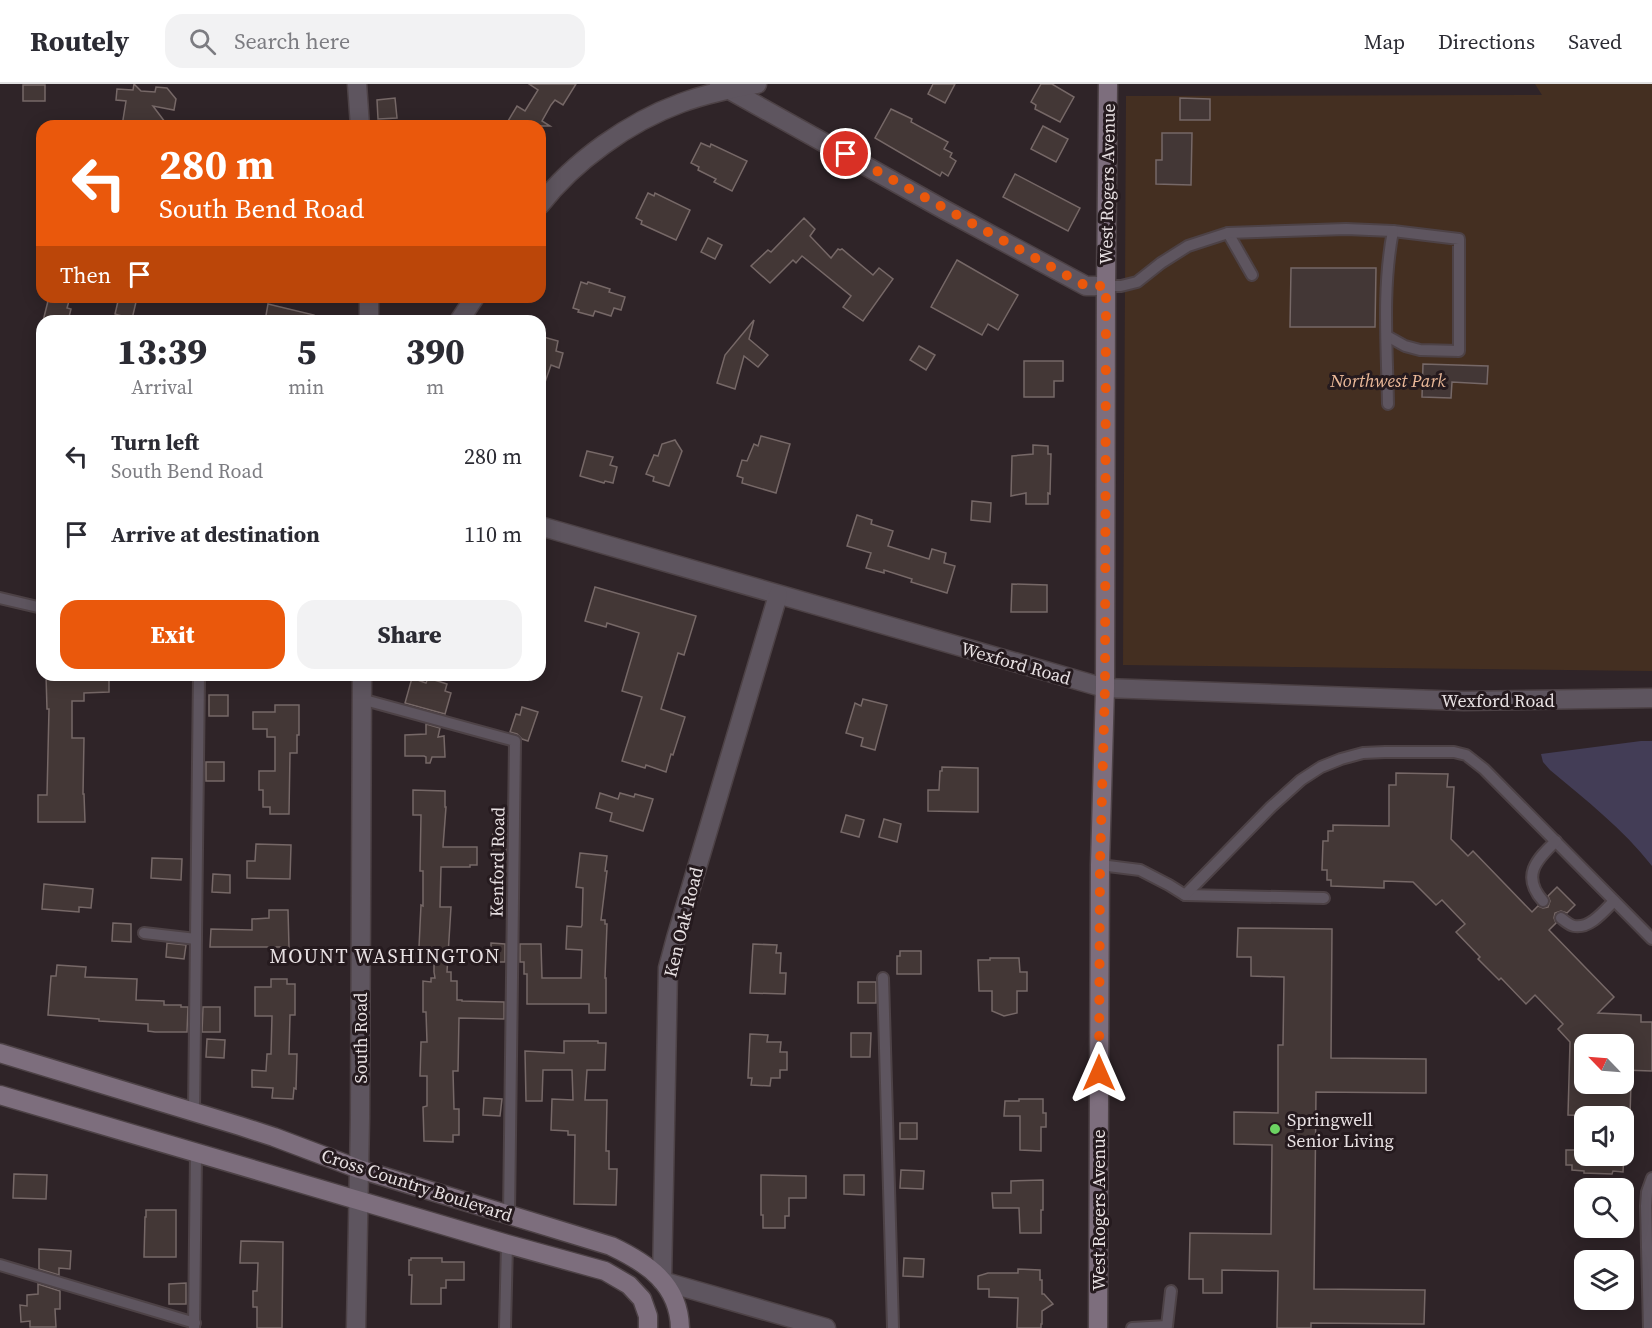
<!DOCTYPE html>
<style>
:root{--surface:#fff;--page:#f2f2f3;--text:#2b2b33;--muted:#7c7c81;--line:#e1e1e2;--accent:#ea580c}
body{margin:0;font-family:"Source Serif 4",serif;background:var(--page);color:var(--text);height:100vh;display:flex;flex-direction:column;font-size:22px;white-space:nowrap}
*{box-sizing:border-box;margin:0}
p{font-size:20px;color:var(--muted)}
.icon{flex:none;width:33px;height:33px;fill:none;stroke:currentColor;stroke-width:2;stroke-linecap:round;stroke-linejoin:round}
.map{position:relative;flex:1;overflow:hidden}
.details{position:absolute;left:36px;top:231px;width:510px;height:366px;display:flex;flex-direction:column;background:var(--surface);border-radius:18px;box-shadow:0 3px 15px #0003}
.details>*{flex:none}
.guide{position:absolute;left:36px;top:36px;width:510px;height:183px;border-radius:18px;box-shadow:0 3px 15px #0003;background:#ea580c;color:#fff;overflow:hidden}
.needle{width:39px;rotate:295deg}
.buttons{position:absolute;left:1574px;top:950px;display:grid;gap:12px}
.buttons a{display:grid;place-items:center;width:60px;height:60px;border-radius:12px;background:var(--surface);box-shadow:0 3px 15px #0003;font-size:30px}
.pin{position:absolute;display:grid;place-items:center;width:51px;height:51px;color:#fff;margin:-26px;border:3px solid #fff;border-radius:50%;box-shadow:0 2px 6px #0007}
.me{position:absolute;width:66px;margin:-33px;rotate:0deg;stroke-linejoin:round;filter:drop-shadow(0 0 4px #0008)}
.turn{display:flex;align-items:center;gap:21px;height:126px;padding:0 24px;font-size:27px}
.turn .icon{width:78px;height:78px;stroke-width:2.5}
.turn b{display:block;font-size:42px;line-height:51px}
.then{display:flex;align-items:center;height:57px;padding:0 24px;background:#0003;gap:12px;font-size:22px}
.eta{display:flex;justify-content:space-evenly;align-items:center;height:102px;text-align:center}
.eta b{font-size:36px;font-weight:800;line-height:42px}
.action{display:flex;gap:12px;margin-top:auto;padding:12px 24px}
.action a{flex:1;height:69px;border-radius:18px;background:var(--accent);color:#fff;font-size:24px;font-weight:800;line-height:69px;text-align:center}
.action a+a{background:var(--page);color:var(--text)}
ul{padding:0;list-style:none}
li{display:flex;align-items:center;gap:18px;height:78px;padding:0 24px}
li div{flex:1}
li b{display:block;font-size:22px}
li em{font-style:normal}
header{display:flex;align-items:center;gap:36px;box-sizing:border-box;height:84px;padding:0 30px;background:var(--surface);border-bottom:2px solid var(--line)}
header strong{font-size:28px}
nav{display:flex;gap:33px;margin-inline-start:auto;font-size:21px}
.search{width:420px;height:54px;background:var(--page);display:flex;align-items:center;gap:15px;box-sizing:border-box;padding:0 21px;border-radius:18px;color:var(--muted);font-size:22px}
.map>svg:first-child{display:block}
.green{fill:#442f21}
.water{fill:#433d56}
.building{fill:#433736;stroke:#766867;stroke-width:1.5}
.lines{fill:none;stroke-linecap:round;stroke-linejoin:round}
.lane-casing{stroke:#4d4246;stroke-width:14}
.street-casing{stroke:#4d4246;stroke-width:21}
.secondary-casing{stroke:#4d4246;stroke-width:21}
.lane{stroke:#5e555f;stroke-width:10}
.street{stroke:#5e555f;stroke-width:18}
.secondary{stroke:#7d6e7d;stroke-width:18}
.route{stroke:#ea580c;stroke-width:10;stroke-dasharray:0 18}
.poi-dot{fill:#6cd362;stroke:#251a1e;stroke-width:2}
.labels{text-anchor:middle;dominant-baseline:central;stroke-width:6;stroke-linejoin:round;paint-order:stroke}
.street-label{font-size:18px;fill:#e8e1e3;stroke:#251a1e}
.park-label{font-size:18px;font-style:italic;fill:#ebb999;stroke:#251a1e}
.poi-label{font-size:18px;fill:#e8e1e3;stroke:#251a1e;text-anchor:start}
.neighbourhood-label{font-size:20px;letter-spacing:1.5px;fill:#e8e1e3;stroke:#251a1e}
</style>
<header>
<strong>Routely</strong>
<div class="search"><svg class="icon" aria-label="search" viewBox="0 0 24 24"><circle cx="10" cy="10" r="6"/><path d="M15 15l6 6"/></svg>Search here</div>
<nav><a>Map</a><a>Directions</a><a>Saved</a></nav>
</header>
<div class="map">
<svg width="1652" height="1244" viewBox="0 0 1652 1244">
<rect width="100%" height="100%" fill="#2f2428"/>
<path class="green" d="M 1535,0 L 1652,0 L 1652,587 L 1123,581 L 1126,12 L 1542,11 Z"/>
<path class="water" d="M 1641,657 L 1652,657 L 1652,782 C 1623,745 1586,716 1550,686 L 1543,678 L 1541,670 Z"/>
<g class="building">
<path d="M 134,0 L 141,7 L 155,8 L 156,3 L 167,4 L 176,15 L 174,26 L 153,22 L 168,42 L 122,42 L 126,17 L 116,16 L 117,5 L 133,6 Z"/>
<path d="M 529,0 L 576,0 L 563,21 L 555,16 L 551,21 L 542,37 L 550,42 L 505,42 L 517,22 L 525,27 L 538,6 Z"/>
<path d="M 933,0 L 955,0 L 945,19 L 928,10 Z"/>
<path d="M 1041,0 L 1052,0 L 1074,13 L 1060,38 L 1035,25 L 1036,21 L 1031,18 Z"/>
<rect x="23" y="1" width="22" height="16"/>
<path d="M 395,14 L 397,34 L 378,35 L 377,16 Z"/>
<path d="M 1180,14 L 1210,15 L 1210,36 L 1180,36 Z"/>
<path d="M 891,25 L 910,34 L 912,35 L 911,38 L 948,58 L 944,65 L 952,69 L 950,73 L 956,77 L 948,92 L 942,88 L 940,92 L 875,54 Z"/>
<path d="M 1043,42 L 1068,55 L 1056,78 L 1031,65 Z"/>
<path d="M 1162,49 L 1192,49 L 1191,101 L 1156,100 L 1156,76 L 1162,76 Z"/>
<path d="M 701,59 L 710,63 L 711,60 L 747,77 L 732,107 L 714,98 L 716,95 L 698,86 L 699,83 L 691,79 Z"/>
<path d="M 1015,90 L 1080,124 L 1068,147 L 1003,113 Z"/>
<path d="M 648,109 L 654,112 L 655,109 L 690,126 L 676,156 L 641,140 L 642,137 L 636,134 Z"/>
<path d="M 804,134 L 815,145 L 810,152 L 831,174 L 838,165 L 840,166 L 842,165 L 873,191 L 879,184 L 893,195 L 863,237 L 843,223 L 851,212 L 802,172 L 796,179 L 793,176 L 770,199 L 751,182 L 768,166 L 771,168 Z"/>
<path d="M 708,154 L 722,161 L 715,175 L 701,168 Z"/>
<path d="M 957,176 L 1018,211 L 998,246 L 988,240 L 982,251 L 931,223 Z"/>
<path d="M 1291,184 L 1376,184 L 1375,243 L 1290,243 Z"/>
<path d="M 581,198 L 587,200 L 588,198 L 610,205 L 609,208 L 625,213 L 621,226 L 614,224 L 611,232 L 595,227 L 593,232 L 578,228 L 579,226 L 573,224 Z"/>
<path d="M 49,213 L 69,217 L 67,224 L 71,225 L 68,237 L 43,237 Z"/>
<path d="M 119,213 L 136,218 L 132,235 L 115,230 Z"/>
<path d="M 268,220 L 314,231 L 314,237 L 265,237 Z"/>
<path d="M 754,236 L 749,255 L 768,271 L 758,283 L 744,272 L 735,305 L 717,299 L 725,271 Z"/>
<path d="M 540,252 L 558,257 L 556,267 L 563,269 L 559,284 L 551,281 L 542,307 L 540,307 Z"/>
<path d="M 919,262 L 935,271 L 926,286 L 910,276 Z"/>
<path d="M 1024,277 L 1063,277 L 1063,297 L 1054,297 L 1054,313 L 1024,313 Z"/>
<path d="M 1423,280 L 1488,282 L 1487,300 L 1452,298 L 1451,314 L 1422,313 Z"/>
<path d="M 761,352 L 790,360 L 776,409 L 742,399 L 743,394 L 737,392 L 742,376 L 747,377 L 754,360 L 758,362 Z"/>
<path d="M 675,356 L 682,367 L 669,402 L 653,397 L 654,393 L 646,390 L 654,371 L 658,372 L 662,360 Z"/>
<path d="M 1033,361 L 1048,362 L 1048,370 L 1051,370 L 1050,410 L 1048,409 L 1048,420 L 1026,420 L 1026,409 L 1011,412 L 1012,372 L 1033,370 Z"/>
<path d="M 587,367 L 613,373 L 610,381 L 617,383 L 613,399 L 605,397 L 604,399 L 580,392 Z"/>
<path d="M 972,417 L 991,419 L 990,438 L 971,436 Z"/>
<path d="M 857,431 L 872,436 L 871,440 L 893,447 L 888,462 L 929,475 L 932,465 L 946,469 L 944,479 L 955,482 L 947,509 L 911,498 L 912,495 L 884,486 L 884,489 L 866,484 L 871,469 L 847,462 Z"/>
<path d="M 1012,500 L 1047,501 L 1047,528 L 1011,528 Z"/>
<path d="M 595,503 L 696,532 L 684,571 L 678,569 L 661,625 L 685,633 L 673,671 L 671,670 L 666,688 L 646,681 L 645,684 L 622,677 L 642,613 L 622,607 L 639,549 L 607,539 L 606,543 L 585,537 Z"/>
<path d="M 46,591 L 109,591 L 109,608 L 84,609 L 84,617 L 72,617 L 72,654 L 84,654 L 83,710 L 84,710 L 85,738 L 38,738 L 38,711 L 47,711 L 49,625 L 47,625 Z"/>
<path d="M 412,594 L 426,599 L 428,594 L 447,600 L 445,607 L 451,609 L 445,630 L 405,619 Z"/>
<rect x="209" y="611" width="19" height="21"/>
<path d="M 863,615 L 887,621 L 875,666 L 861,662 L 863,654 L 846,649 L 855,619 L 861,622 Z"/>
<path d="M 275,621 L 299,621 L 299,651 L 297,651 L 297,669 L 290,669 L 289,730 L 270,730 L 270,723 L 263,723 L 263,706 L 259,706 L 259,687 L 275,687 L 275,653 L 267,653 L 267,645 L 253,645 L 253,628 L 275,628 Z"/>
<path d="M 522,623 L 538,628 L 528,657 L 522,655 L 517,650 L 510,648 L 516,630 L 520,631 Z"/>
<path d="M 426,640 L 440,644 L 438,653 L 444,652 L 445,673 L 432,673 L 430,679 L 426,679 L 426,673 L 424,672 L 405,672 L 405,651 L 426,650 Z"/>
<rect x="206" y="678" width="18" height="19"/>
<path d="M 942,683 L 978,684 L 978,728 L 928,727 L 928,706 L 939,706 L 940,687 L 942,687 Z"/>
<path d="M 1396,689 L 1448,690 L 1447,703 L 1454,703 L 1451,755 L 1468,772 L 1473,767 L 1532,828 L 1538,822 L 1543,824 L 1548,823 L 1550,817 L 1548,812 L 1557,803 L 1575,821 L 1567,829 L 1561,827 L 1555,829 L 1554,834 L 1556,839 L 1549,846 L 1614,913 L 1598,929 L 1641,931 L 1641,938 L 1652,938 L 1652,987 L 1623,986 L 1623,960 L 1584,960 L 1584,999 L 1631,999 L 1630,1032 L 1568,1031 L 1570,958 L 1558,945 L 1563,940 L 1535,911 L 1526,920 L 1501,894 L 1499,896 L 1478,875 L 1480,873 L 1456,848 L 1465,840 L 1442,816 L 1436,821 L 1413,798 L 1384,797 L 1384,804 L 1331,802 L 1331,796 L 1327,796 L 1327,786 L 1322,786 L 1323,757 L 1328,757 L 1328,747 L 1333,747 L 1333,741 L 1389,742 L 1389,701 L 1396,701 Z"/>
<path d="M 413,706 L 445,707 L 445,723 L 446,723 L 443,763 L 477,763 L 477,781 L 470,781 L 470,783 L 441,783 L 440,823 L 451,823 L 447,888 L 451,888 L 451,897 L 457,897 L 457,916 L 462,916 L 462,917 L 504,918 L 504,935 L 459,934 L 458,987 L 453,987 L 454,1025 L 459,1025 L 459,1051 L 453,1051 L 453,1058 L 424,1057 L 423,1023 L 427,1022 L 427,992 L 420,992 L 421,958 L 427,958 L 426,928 L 423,928 L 423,897 L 431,898 L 431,894 L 435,894 L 434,888 L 434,864 L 419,863 L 421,821 L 423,822 L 423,787 L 420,787 L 421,731 L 413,731 Z"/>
<path d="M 600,709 L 618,715 L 620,709 L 634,713 L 635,710 L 653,715 L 643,747 L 610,737 L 612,729 L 596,724 Z"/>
<path d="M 846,731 L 864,736 L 859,753 L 841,748 Z"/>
<path d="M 884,735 L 901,740 L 897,758 L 879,753 Z"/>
<rect x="493" y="750" width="13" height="19"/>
<path d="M 256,760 L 291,761 L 290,795 L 247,794 L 247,777 L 255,777 Z"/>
<path d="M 580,769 L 607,772 L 605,787 L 607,787 L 601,836 L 605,836 L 605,840 L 607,840 L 605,894 L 606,894 L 606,929 L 589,929 L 589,920 L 527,920 L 527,890 L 524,890 L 524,878 L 520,878 L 520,860 L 541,860 L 542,894 L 581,894 L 582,866 L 566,865 L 567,842 L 581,843 L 582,841 L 583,804 L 576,803 Z"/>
<path d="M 152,774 L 182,775 L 181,796 L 151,794 Z"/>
<path d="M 213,790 L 230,791 L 230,809 L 212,808 Z"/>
<path d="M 44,800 L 93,805 L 91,824 L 79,823 L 79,828 L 42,825 Z"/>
<path d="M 269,826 L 288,826 L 289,863 L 210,863 L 211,845 L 252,846 L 252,835 L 269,834 Z"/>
<path d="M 113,839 L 131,840 L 131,858 L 112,857 Z"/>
<path d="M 1238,844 L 1332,845 L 1331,974 L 1426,975 L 1426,1009 L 1316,1008 L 1314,1205 L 1425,1206 L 1424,1240 L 1311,1239 L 1311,1244 L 1277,1244 L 1278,1187 L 1222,1186 L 1222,1209 L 1203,1209 L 1203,1195 L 1189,1195 L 1190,1149 L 1271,1150 L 1272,1061 L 1234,1060 L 1234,1028 L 1278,1029 L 1278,961 L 1283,961 L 1284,893 L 1251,892 L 1251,873 L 1237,873 Z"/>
<path d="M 167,859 L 186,861 L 184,875 L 166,873 Z"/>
<path d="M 491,859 L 505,860 L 505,878 L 491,878 Z"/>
<path d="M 753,860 L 777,861 L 776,869 L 781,869 L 780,889 L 786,889 L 785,910 L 750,909 Z"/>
<path d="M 900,867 L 921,867 L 921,890 L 897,890 L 897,872 L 900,872 Z"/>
<path d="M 990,874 L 1019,874 L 1020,888 L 1027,888 L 1027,907 L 1017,907 L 1017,929 L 1004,932 L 992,927 L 992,907 L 979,907 L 978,876 L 990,876 Z"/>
<path d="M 57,881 L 86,883 L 85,893 L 137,895 L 136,916 L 164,917 L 164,921 L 181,921 L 181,923 L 188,923 L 187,948 L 155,948 L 148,947 L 148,940 L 99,937 L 99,935 L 48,931 L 51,892 L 56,892 Z"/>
<path d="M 271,895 L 287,895 L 287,900 L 295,900 L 295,931 L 290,931 L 289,970 L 297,970 L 296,1005 L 294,1004 L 293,1015 L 272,1014 L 273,1004 L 252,1003 L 252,986 L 266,987 L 267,970 L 271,970 L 272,932 L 255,932 L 255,903 L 271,903 Z"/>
<rect x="858" y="898" width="18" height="21"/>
<path d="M 203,923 L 220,923 L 220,948 L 202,948 Z"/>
<path d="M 851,949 L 871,949 L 870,973 L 851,973 Z"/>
<path d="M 750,950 L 768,951 L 767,958 L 781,958 L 780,968 L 787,968 L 787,986 L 780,986 L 780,994 L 771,994 L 770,1002 L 751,1001 L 752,994 L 748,994 Z"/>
<path d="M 207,955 L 225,956 L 224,974 L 206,973 Z"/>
<path d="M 564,957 L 598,957 L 598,959 L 606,959 L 605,986 L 587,986 L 585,1016 L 607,1016 L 606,1067 L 609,1067 L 609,1085 L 617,1085 L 616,1121 L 574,1120 L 575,1051 L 568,1051 L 568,1047 L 551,1046 L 552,1015 L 573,1016 L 572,986 L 543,986 L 542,1017 L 526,1017 L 525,967 L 564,969 Z"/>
<path d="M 484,1014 L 502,1015 L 500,1032 L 483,1031 Z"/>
<path d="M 1019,1015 L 1043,1015 L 1043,1029 L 1046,1029 L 1046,1043 L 1041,1043 L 1041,1067 L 1020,1066 L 1020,1032 L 1004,1032 L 1005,1017 L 1019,1017 Z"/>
<rect x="900" y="1039" width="17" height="16"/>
<path d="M 1566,1066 L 1584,1066 L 1584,1071 L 1624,1071 L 1623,1088 L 1613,1087 L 1612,1090 L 1584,1089 L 1584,1087 L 1572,1086 L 1572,1081 L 1566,1081 Z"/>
<path d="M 901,1086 L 924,1087 L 923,1105 L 900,1104 Z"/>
<path d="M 14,1090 L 47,1091 L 46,1115 L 13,1114 Z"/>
<path d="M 761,1091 L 806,1092 L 806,1114 L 789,1114 L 789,1132 L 785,1132 L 785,1144 L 763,1144 L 763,1131 L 761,1131 Z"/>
<path d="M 844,1091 L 864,1091 L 864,1111 L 844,1110 Z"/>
<path d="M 1043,1096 L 1043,1126 L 1041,1126 L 1041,1149 L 1020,1149 L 1019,1124 L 993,1124 L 992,1109 L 1011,1109 L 1011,1097 Z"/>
<path d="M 146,1126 L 176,1126 L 176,1173 L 144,1173 L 145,1133 L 146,1133 Z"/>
<path d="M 241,1157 L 283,1158 L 282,1244 L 257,1244 L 257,1223 L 253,1223 L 253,1207 L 257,1207 L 258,1179 L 240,1179 Z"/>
<path d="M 39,1165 L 71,1167 L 70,1185 L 59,1184 L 59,1191 L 39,1185 Z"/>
<path d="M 411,1174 L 442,1174 L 442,1178 L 464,1178 L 464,1196 L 446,1196 L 446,1204 L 441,1204 L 441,1220 L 411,1220 L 412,1191 L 409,1191 L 409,1176 L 411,1176 Z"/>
<path d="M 904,1174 L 924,1175 L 923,1193 L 903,1192 Z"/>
<path d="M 1018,1185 L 1040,1186 L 1040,1196 L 1042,1196 L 1042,1210 L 1044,1210 L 1053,1220 L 1042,1227 L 1042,1240 L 1041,1240 L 1041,1244 L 1017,1244 L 1018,1214 L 989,1213 L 989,1205 L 978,1205 L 978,1192 L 988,1189 L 1018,1189 Z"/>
<path d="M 186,1199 L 186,1220 L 169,1220 L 169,1200 Z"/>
<path d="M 38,1200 L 60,1207 L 60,1225 L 55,1225 L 56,1243 L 30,1243 L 30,1237 L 21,1238 L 20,1221 L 27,1222 L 27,1211 L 38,1210 Z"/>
</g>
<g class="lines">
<g class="lane-casing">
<g id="lane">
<path d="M 1228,149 L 1252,191"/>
<path d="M 1106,202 L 1121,202 L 1137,198 L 1161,179 L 1188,162 L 1228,149 L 1346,145 L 1393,147 L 1459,155 L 1459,267 L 1420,266 L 1405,262 L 1387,252"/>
<path d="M 1388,320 C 1387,262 1382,204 1393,147"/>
<path d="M 0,514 L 42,524"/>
<path d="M 361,615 L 515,657 L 509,1131"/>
<path d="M 1100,781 L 1140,786 L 1169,801 L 1185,811 L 1324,814"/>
<path d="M 1185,811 L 1271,723 L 1301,696 L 1321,683 L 1341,675 L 1363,669 L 1385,668 L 1454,668 L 1466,671 L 1484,685 L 1652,855"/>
<path d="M 1543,817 C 1521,792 1536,776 1556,757"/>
<path d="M 1561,834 C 1565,837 1569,841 1574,842 C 1590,845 1604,827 1614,817"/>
<path d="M 144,849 L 196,855"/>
<path d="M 883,894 L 893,1244"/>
<path d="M 194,1027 L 199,591"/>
<path d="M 0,1181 L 195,1239"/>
<path d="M 194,1244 L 196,1069"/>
<path d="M 505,1244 L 507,1160"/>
<path d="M 1132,1244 L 1167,1242 L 1171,1207"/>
<path d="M 1649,1244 L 1646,1122 L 1647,1108 L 1652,1094"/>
</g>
</g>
<g class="street-casing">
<g id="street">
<path d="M 357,0 L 360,42"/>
<path d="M 719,0 L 943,125 L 1086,202 L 1106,202"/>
<path d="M 540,121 C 574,77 629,38 681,19 C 705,10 731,5 757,0"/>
<path d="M 369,213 L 369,237"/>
<path d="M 459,237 L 475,213"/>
<path d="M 540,442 L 1105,604 L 1464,617 L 1652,614"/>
<path d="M 662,1197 L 668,884 L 676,854 L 778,511"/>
<path d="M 662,1197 L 826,1244"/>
<path d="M 356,1244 L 360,1034 L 362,591"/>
</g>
</g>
<g class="secondary-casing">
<g id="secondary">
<path d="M 0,969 L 240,1042 L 274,1053 L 359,1085 L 611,1162 C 647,1179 679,1200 680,1244"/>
<path d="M 0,1011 L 507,1160 L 605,1187 L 629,1201 L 642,1215 L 648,1232 L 648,1244"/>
<path d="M 1098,1244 L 1100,781 L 1105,604 L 1106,202 L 1108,0"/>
</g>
</g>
<use href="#lane" class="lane"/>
<use href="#street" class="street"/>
<use href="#secondary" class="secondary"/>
</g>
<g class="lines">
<path class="route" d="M 846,70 L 1086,202 L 1106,202 L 1105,604 L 1100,781 L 1099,989"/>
</g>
<circle class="poi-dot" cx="1275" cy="1045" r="6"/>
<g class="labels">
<g class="street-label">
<text transform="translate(1107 100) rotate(-89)">West Rogers Avenue</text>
<text transform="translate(1016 579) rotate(16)">Wexford Road</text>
<text x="1498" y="616">Wexford Road</text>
<text transform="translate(497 778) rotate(-89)">Kenford Road</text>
<text transform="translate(683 838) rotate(-76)">Ken Oak Road</text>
<text transform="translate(360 954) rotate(-90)">South Road</text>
<text transform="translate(417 1101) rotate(18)">Cross Country Boulevard</text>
<text transform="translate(1098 1126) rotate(-90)">West Rogers Avenue</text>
</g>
<g class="park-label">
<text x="1388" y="296">Northwest Park</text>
</g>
<g class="poi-label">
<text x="1287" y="1035">Springwell<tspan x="1287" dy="21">Senior Living</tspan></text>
</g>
<g class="neighbourhood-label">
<text x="385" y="872">MOUNT WASHINGTON</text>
</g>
</g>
</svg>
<div class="buttons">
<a><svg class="needle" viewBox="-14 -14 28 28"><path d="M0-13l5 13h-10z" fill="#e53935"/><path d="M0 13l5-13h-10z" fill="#7c7c81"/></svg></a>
<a><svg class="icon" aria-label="sound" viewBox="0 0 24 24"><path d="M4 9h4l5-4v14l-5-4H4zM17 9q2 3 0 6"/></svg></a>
<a><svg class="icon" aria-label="search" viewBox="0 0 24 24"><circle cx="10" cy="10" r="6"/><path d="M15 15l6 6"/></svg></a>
<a><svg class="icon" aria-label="layers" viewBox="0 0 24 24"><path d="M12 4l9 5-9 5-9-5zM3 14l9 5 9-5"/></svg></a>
</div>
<div class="pin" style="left:846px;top:70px;background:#d93025"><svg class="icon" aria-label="arrive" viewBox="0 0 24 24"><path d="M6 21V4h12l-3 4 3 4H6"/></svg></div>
<svg class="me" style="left:1099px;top:989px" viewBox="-20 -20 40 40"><path d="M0-17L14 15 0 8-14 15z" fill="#ea580c" stroke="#fff" stroke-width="4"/></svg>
<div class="guide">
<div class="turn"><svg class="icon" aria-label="left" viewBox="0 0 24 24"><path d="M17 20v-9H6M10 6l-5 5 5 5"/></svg><div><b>280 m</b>South Bend Road</div></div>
<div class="then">Then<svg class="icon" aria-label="arrive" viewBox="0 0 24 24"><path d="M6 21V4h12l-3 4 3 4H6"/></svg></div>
</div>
<section class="details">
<div class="eta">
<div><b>13:39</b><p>Arrival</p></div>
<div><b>5</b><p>min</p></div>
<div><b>390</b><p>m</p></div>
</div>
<ul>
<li><svg class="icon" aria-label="left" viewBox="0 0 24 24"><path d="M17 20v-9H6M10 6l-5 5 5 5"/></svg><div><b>Turn left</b><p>South Bend Road</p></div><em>280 m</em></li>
<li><svg class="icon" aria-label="arrive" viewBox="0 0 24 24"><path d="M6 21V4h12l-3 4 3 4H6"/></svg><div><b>Arrive at destination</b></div><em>110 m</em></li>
</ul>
<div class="action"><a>Exit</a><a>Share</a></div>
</section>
</div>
